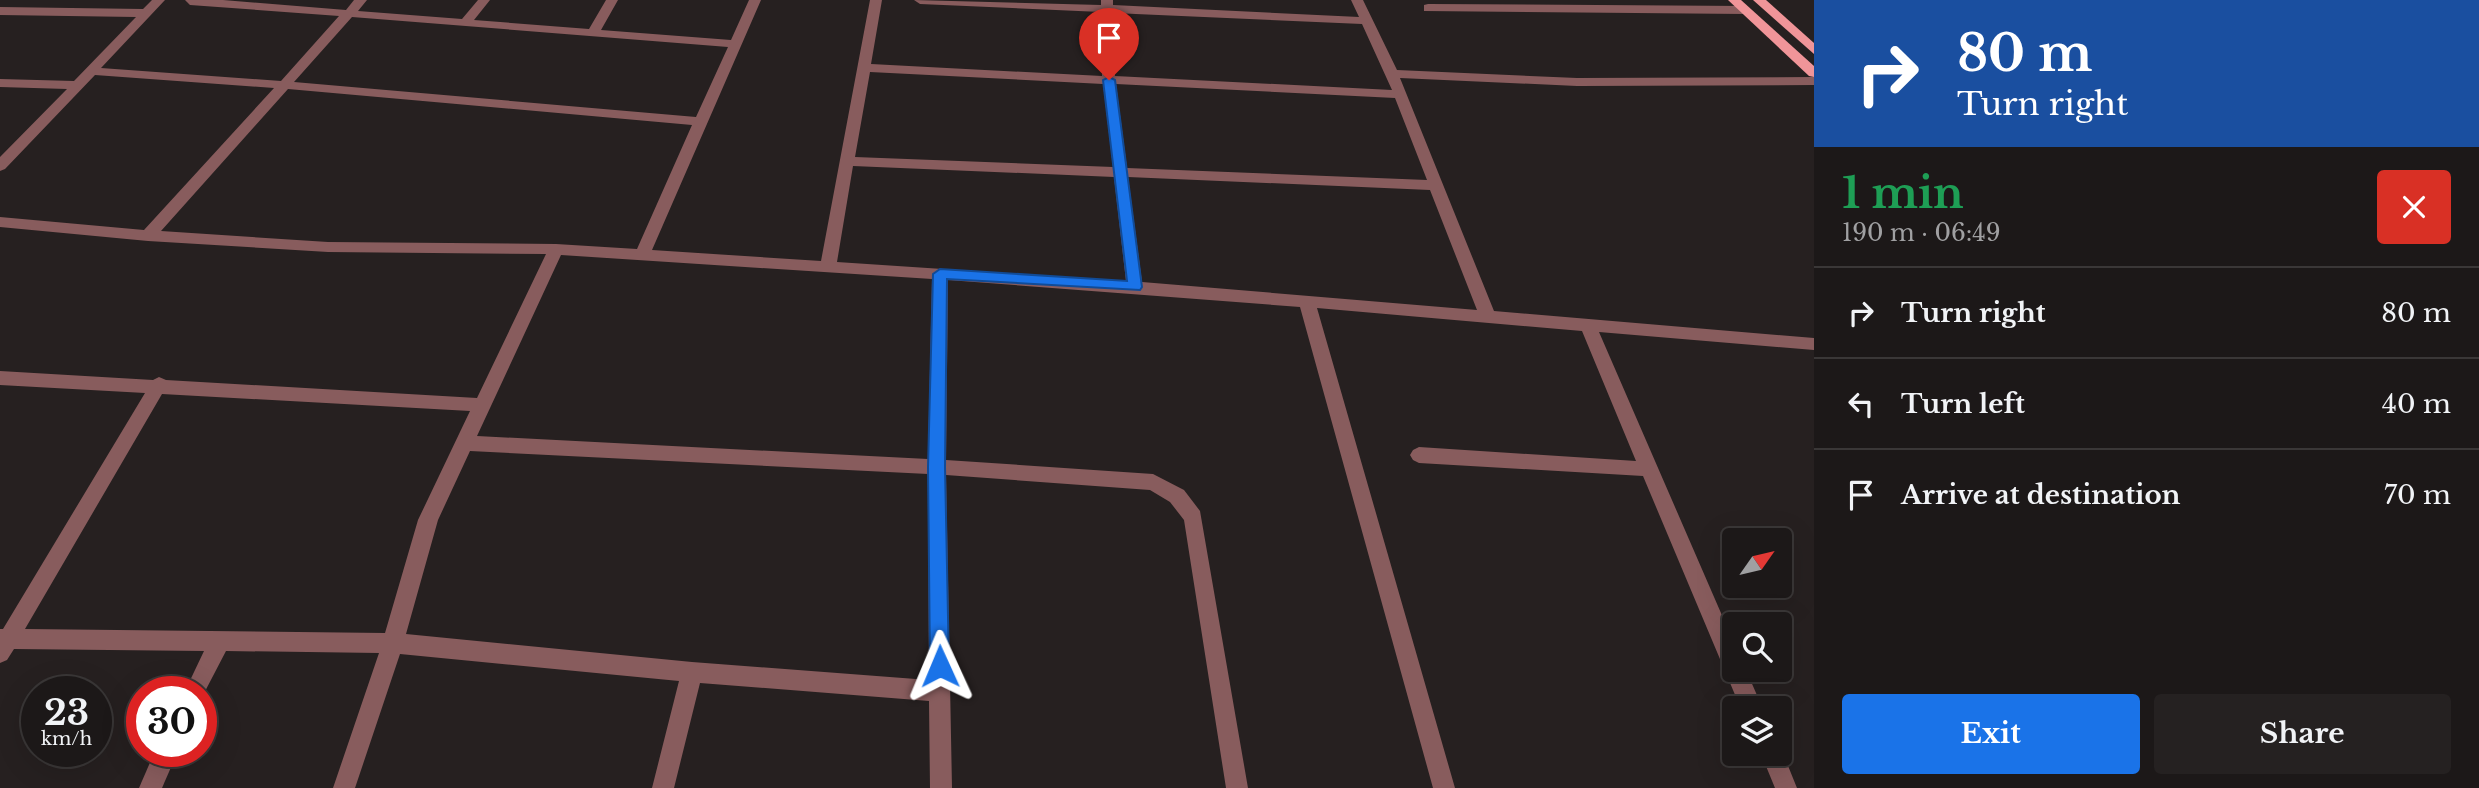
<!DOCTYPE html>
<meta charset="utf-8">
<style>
:root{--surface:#1c1818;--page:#252121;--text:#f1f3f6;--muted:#a0a0a2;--line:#3a3737;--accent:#1a73e8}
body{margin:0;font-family:"Libre Baskerville",serif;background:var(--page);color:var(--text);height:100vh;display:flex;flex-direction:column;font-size:26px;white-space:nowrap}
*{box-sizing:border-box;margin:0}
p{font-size:23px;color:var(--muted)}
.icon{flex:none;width:38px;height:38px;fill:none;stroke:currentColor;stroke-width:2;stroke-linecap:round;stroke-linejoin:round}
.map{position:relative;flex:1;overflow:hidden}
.panel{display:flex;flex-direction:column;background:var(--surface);width:665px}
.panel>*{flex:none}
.top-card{background:#1a4fa0;color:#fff;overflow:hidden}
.needle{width:46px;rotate:56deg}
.controls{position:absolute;left:1722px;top:528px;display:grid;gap:14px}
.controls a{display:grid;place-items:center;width:70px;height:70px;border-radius:7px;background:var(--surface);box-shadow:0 7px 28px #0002,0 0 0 2px var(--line);font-size:35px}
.speed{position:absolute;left:21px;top:676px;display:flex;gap:14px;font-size:35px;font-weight:700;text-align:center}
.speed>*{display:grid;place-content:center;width:91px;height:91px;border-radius:50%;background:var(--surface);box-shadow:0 7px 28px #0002,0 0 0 2px var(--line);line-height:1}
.speed small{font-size:18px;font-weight:400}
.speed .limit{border:10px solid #d22;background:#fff;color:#111}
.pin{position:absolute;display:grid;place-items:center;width:60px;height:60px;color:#fff;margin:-72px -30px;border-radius:50% 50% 50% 0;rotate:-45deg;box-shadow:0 0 7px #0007}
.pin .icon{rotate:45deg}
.me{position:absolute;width:77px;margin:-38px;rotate:359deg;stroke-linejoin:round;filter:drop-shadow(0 0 5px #0008)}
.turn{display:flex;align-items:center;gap:24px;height:147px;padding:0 28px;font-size:32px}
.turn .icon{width:91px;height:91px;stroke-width:2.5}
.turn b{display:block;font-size:49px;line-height:60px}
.round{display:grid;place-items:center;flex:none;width:74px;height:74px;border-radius:7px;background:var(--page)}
.summary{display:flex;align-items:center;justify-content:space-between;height:119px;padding:0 28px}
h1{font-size:42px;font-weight:700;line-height:52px;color:#1e9e55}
.button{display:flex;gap:14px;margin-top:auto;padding:14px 28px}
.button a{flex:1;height:80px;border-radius:7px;background:var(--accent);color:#fff;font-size:28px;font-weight:700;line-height:80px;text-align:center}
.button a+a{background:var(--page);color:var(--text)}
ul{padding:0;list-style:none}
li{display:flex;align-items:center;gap:21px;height:91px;padding:0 28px;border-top:2px solid var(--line)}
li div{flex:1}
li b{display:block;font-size:26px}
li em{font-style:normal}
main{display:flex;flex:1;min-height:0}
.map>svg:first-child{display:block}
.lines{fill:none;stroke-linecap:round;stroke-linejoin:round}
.minor{fill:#885c5d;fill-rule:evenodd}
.major{fill:#f09599;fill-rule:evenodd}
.route{fill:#1a73e8;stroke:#114b97;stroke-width:2}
</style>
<main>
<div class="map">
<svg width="1814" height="788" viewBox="0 0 1814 788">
<rect width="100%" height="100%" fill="#262020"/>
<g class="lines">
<g class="minor">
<path d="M 152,0 L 165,0 L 101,68 L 281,81 L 339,16 L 190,5 L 185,0 L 223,0 L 346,10 L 354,0 L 367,0 L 358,11 L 462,19 L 478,0 L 490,0 L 474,20 L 589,29 L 606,0 L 618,0 L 601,30 L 731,40 L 749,0 L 761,0 L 652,250 L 821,261 L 870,0 L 882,0 L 871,64 L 1102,76 L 1101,12 L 920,4 L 914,0 L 1101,5 L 1101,0 L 1113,0 L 1113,5 L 1359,17 L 1351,0 L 1363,0 L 1397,70 L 1577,78 L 1814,77 L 1814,85 L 1577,86 L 1400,78 L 1494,311 L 1814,338 L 1814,350 L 1599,332 L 1734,643 L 1734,670 L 1746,670 L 1763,709 L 1741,709 L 1643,476 L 1419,463 L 1413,460 L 1410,455 L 1413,450 L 1419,447 L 1636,461 L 1582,331 L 1317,308 L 1455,788 L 1433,788 L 1300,307 L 948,280 L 946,460 L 1153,474 L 1184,490 L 1200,511 L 1248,788 L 1226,788 L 1184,520 L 1170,502 L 1150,490 L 946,475 L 952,788 L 930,788 L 929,701 L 700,683 L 674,788 L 652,788 L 679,681 L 400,654 L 355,788 L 333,788 L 379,653 L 226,651 L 201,699 L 201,691 L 185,691 L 204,651 L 14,649 L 7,660 L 0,663 L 0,629 L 3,629 L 145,393 L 0,385 L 0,371 L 153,380 L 159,377 L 166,380 L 477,398 L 546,254 L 328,252 L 148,241 L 0,227 L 0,217 L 144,230 L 274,88 L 95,75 L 5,169 L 0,171 L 0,157 L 67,89 L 0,87 L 0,79 L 74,81 L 136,17 L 0,15 L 0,7 L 143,9 ZM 1113,13 L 1362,24 L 1392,90 L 1115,76 ZM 352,17 L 728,47 L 696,117 L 294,82 ZM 870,72 L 1103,84 L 1113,167 L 855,157 ZM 1116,84 L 1395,98 L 1427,180 L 1127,168 ZM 288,89 L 692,125 L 637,249 L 556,244 L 328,242 L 161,231 ZM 853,166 L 1114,177 L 1126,281 L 837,262 ZM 1128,177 L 1430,190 L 1477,310 L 1142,282 ZM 561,255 L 932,279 L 928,459 L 477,436 ZM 162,394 L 470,411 L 418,520 L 385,633 L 25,629 ZM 470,451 L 928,474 L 929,680 L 692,662 L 406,634 L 438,520 Z"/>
<path d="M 1428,4 L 1745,6 L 1751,10 L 1745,14 L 1424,11 L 1424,5 Z"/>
<path d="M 1780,746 L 1797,788 L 1775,788 L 1761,754 L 1780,754 Z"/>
<path d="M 155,751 L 178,751 L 162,788 L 139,788 Z"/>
</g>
<g class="major">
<path d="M 1728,0 L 1741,0 L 1814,66 L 1814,77 L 1809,76 Z"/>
<path d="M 1753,0 L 1766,0 L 1814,43 L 1814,54 Z"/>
</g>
</g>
<path class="route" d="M 1109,77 L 1115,80 L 1142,287 L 1140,290 L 947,279 L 945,467 L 949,666 L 946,673 L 940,675 L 933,673 L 930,666 L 928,467 L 933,274 L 940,269 L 1127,281 L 1103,80 Z"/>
</svg>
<div class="controls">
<a><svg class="needle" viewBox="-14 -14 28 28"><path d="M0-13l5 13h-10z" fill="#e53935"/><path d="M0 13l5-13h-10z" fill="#a0a0a2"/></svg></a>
<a><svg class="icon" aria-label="search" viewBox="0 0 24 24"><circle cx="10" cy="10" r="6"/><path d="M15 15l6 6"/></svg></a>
<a><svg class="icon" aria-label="layers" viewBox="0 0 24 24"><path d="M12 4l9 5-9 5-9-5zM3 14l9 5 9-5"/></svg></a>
</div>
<div class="speed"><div>23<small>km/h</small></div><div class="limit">30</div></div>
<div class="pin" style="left:1109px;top:80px;background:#d93025"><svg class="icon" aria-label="arrive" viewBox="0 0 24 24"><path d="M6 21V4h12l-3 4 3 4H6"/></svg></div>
<svg class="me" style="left:940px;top:666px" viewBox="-20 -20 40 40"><path d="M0-17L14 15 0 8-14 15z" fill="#1a73e8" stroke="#fff" stroke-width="4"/></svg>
</div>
<section class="panel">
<div class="top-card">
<div class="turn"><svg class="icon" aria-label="right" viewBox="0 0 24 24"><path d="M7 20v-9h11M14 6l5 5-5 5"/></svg><div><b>80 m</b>Turn right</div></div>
</div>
<div class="summary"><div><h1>1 min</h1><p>190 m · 06:49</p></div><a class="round" style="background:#d93025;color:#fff"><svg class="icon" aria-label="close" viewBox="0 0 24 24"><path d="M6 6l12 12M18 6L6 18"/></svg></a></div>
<ul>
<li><svg class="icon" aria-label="right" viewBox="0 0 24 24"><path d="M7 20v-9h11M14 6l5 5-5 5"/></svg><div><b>Turn right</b></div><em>80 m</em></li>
<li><svg class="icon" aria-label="left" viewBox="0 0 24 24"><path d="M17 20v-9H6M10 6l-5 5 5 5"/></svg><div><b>Turn left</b></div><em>40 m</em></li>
<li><svg class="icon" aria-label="arrive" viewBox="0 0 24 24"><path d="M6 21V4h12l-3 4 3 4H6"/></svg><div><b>Arrive at destination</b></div><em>70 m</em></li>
</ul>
<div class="button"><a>Exit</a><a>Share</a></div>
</section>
</main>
